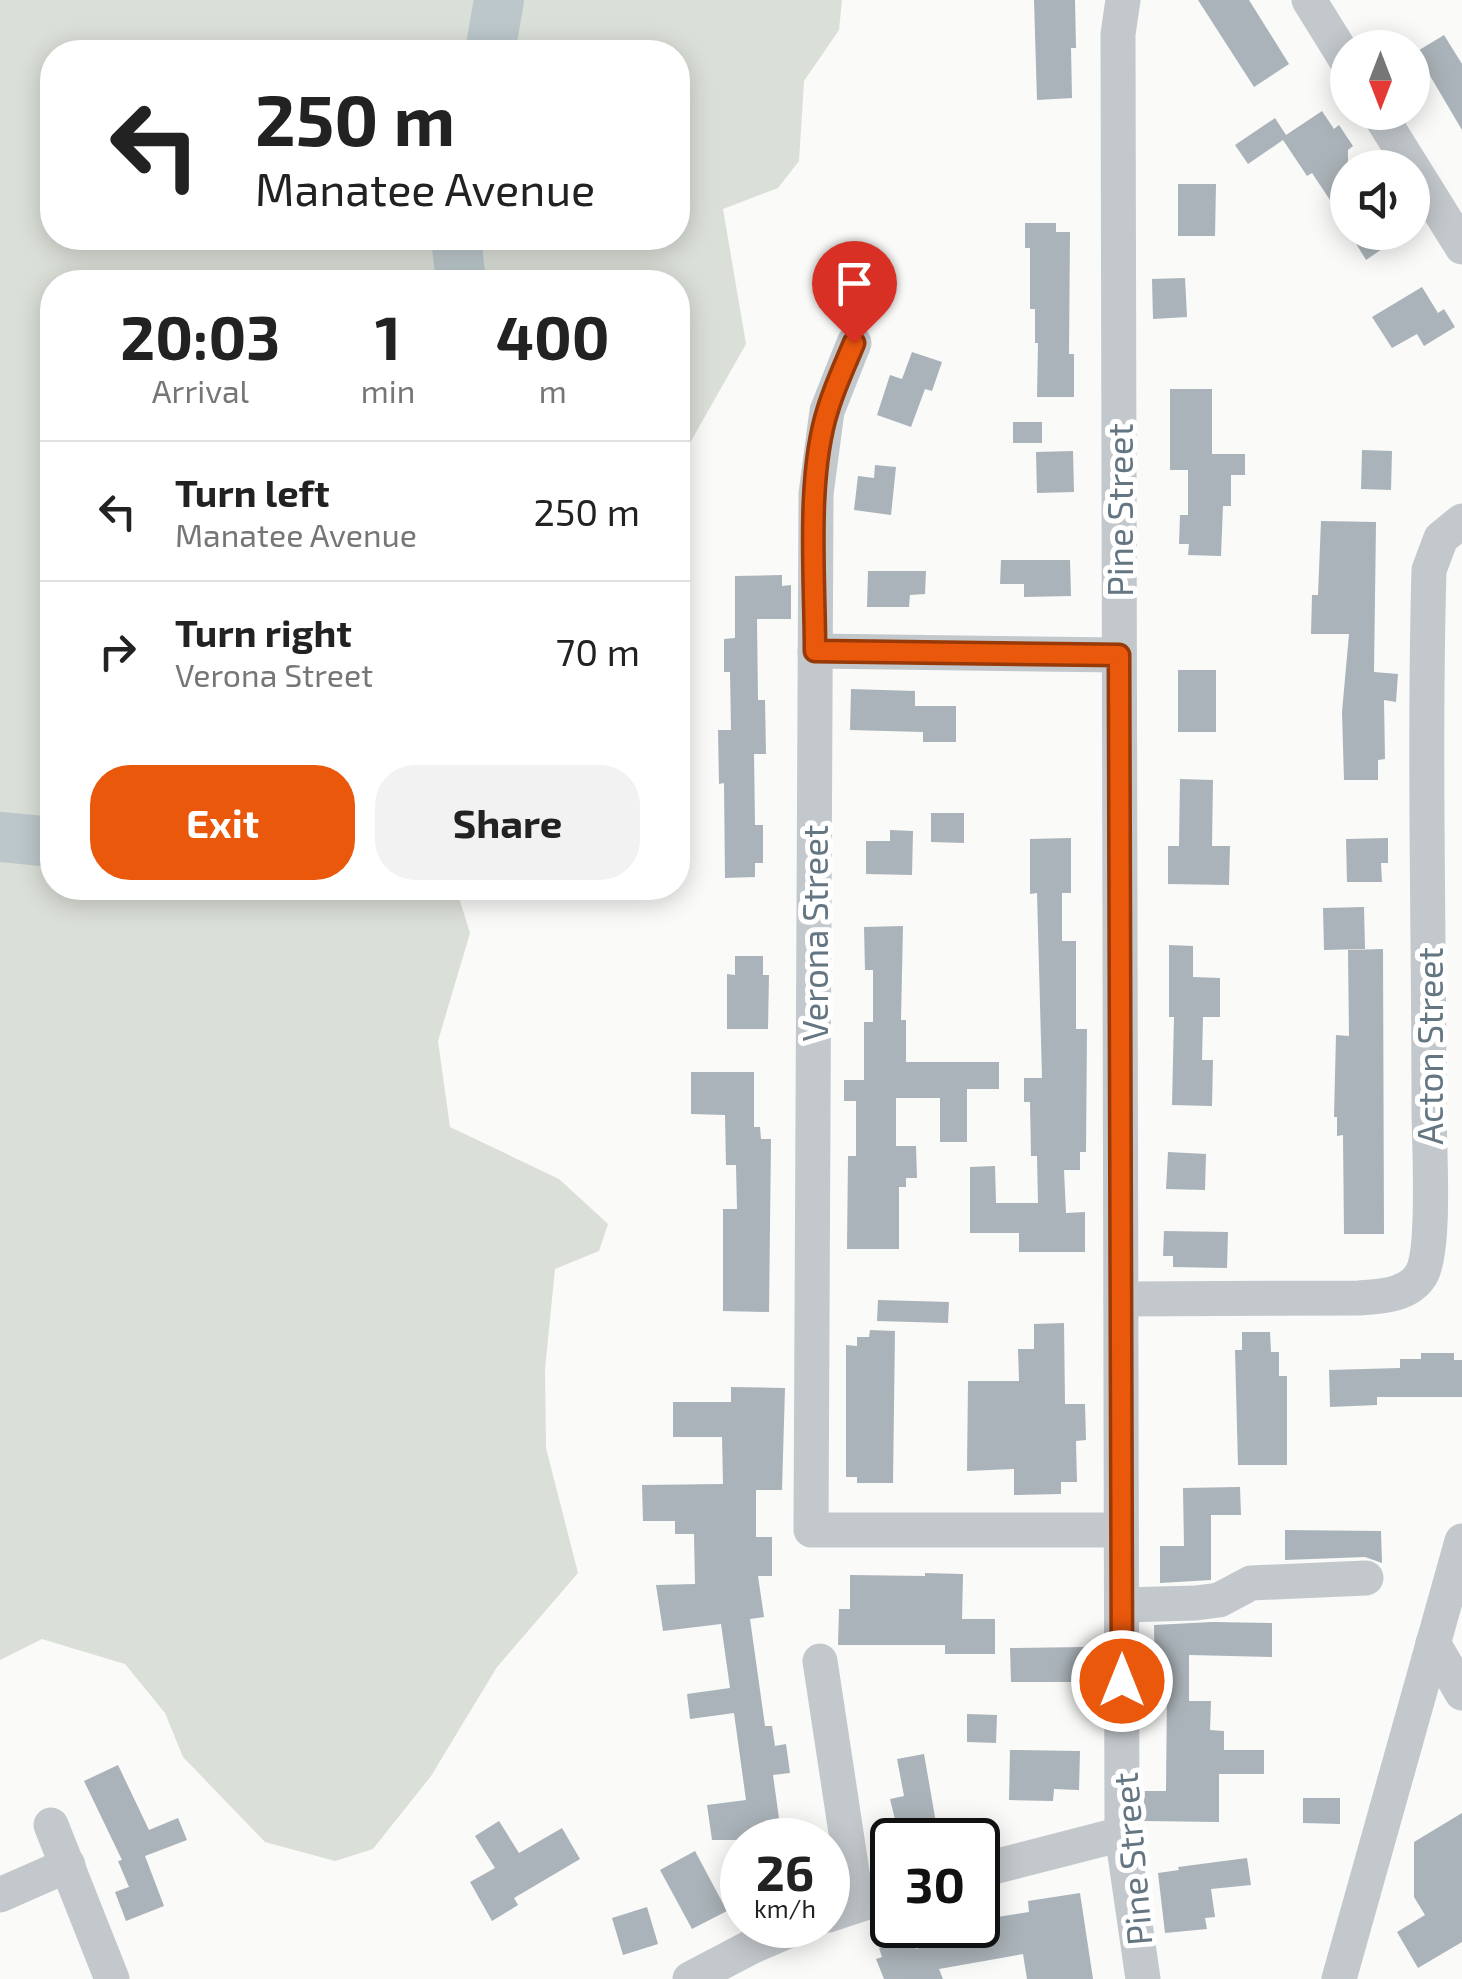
<!DOCTYPE html>
<style>
:root{--surface:#fff;--page:#f2f2f2;--text:#222;--muted:#767676;--line:#e0e0e0;--accent:#ea580c}
body{margin:0;font-family:"Exo 2",sans-serif;background:var(--page);color:var(--text);height:100vh;display:flex;flex-direction:column;font-size:38px;white-space:nowrap}
*{box-sizing:border-box;margin:0}
p{font-size:32px;color:var(--muted)}
.icon{flex:none;width:55px;height:55px;fill:none;stroke:currentColor;stroke-width:2;stroke-linecap:round;stroke-linejoin:round}
.map{position:relative;flex:1;overflow:hidden}
.panel{position:absolute;left:40px;top:270px;width:650px;height:630px;display:flex;flex-direction:column;background:var(--surface);border-radius:40px;box-shadow:0 5px 25px #0003}
.panel>*{flex:none}
.top-card{position:absolute;left:40px;top:40px;width:650px;height:210px;border-radius:40px;box-shadow:0 5px 25px #0003;background:#fff;color:var(--text);overflow:hidden}
.needle{width:65px;rotate:180deg}
.tools{position:absolute;left:1330px;top:30px;display:grid;gap:20px}
.tools a{display:grid;place-items:center;width:100px;height:100px;border-radius:50%;background:var(--surface);box-shadow:0 5px 25px #0003;font-size:50px}
.speed{position:absolute;left:720px;top:1818px;display:flex;gap:20px;font-size:50px;font-weight:700;text-align:center}
.speed>*{display:grid;place-content:center;width:130px;height:130px;border-radius:50%;background:var(--surface);box-shadow:0 5px 25px #0003;line-height:1}
.speed small{font-size:25px;font-weight:400}
.speed .limit{border:5px solid #111;border-radius:15px;background:#fff;color:#111}
.pin{position:absolute;display:grid;place-items:center;width:85px;height:85px;color:#fff;margin:-102px -42px;border-radius:50% 50% 50% 0;rotate:-45deg;box-shadow:0 0 10px #0007}
.pin .icon{rotate:45deg}
.me{position:absolute;width:110px;margin:-55px;rotate:0deg;stroke-linejoin:round;filter:drop-shadow(0 0 8px #0008)}
.turn{display:flex;align-items:center;gap:35px;height:210px;padding:0 50px;font-size:45px}
.turn .icon{width:130px;height:130px;stroke-width:2.5}
.turn b{display:block;font-size:70px;line-height:85px}
.eta{display:flex;justify-content:space-evenly;align-items:center;height:170px;text-align:center}
.eta b{font-size:60px;font-weight:700;line-height:70px}
.cta{display:flex;gap:20px;margin-top:auto;padding:20px 50px}
.cta a{flex:1;height:115px;border-radius:40px;background:var(--accent);color:#fff;font-size:40px;font-weight:700;line-height:115px;text-align:center}
.cta a+a{background:var(--page);color:var(--text)}
ul{padding:0;list-style:none}
li{display:flex;align-items:center;gap:30px;height:140px;padding:0 50px;border-top:2px solid var(--line)}
li div{flex:1}
li b{display:block;font-size:38px}
li em{font-style:normal}
.map>svg:first-child{display:block}
.green{fill:#dadfd7;fill-rule:evenodd}
.lines{fill:none;stroke-linecap:round;stroke-linejoin:round}
.river{stroke:#bbc7cb;stroke-width:50}
.building{fill:#aab3b9}
.minor{stroke:#c3c8cc;stroke-width:35}
.route-casing{stroke:#983908;stroke-width:25}
.route{stroke:#ea580c;stroke-width:18}
.labels{text-anchor:middle;dominant-baseline:central;stroke-width:10;stroke-linejoin:round;paint-order:stroke}
.street-label{font-size:35px;fill:#657683;stroke:#fff}
</style>
<div class="map">
<svg width="1462" height="1979" viewBox="0 0 1462 1979">
<rect width="100%" height="100%" fill="#fafaf8"/>
<path class="green" d="M 0,0 L 842,0 L 839,30 L 804,81 L 799,161 L 778,188 L 723,209 L 746,344 L 678,464 L 678,282 L 52,282 L 52,888 L 456,888 L 470,933 L 438,1041 L 450,1127 L 559,1179 L 608,1224 L 599,1251 L 555,1269 L 545,1369 L 546,1448 L 578,1573 L 497,1667 L 431,1776 L 373,1849 L 335,1861 L 265,1842 L 183,1757 L 165,1713 L 125,1664 L 42,1639 L 0,1660 ZM 52,52 L 678,52 L 678,238 L 52,238 Z"/>
<g class="lines">
<g class="river">
<path d="M 490,52 L 499,0"/>
<path d="M 456,238 L 461,282"/>
<path d="M 0,837 L 52,842"/>
</g>
</g>
<g class="building">
<path d="M 1034,0 L 1075,0 L 1076,48 L 1071,48 L 1072,98 L 1037,100 Z"/>
<path d="M 1198,0 L 1249,0 L 1289,64 L 1254,87 Z"/>
<path d="M 1444,35 L 1462,64 L 1462,130 L 1416,52 Z"/>
<path d="M 1322,111 L 1334,129 L 1339,125 L 1353,146 L 1348,150 L 1348,227 L 1312,173 L 1307,176 L 1283,140 L 1248,164 L 1235,145 L 1275,118 L 1286,135 Z"/>
<path d="M 1178,184 L 1216,184 L 1215,236 L 1178,236 Z"/>
<path d="M 1025,223 L 1056,223 L 1056,232 L 1070,232 L 1069,354 L 1074,354 L 1074,397 L 1037,397 L 1038,343 L 1035,343 L 1035,309 L 1030,309 L 1030,248 L 1025,248 Z"/>
<path d="M 1349,232 L 1407,232 L 1366,260 Z"/>
<path d="M 1185,278 L 1187,317 L 1153,319 L 1152,279 Z"/>
<path d="M 1422,287 L 1438,313 L 1444,309 L 1455,327 L 1424,346 L 1417,334 L 1392,348 L 1372,317 Z"/>
<path d="M 912,352 L 942,362 L 932,391 L 925,389 L 911,427 L 877,415 L 890,375 L 902,379 Z"/>
<path d="M 1170,389 L 1212,389 L 1212,454 L 1245,454 L 1245,475 L 1231,475 L 1231,506 L 1223,506 L 1221,556 L 1188,555 L 1189,544 L 1179,544 L 1180,515 L 1188,515 L 1188,470 L 1170,470 Z"/>
<rect x="1013" y="422" width="29" height="21"/>
<path d="M 1362,450 L 1392,451 L 1391,490 L 1361,489 Z"/>
<path d="M 1073,451 L 1074,492 L 1037,493 L 1036,452 Z"/>
<path d="M 875,465 L 896,467 L 891,515 L 854,510 L 858,476 L 874,478 Z"/>
<path d="M 1321,521 L 1376,522 L 1374,672 L 1398,674 L 1396,702 L 1384,700 L 1385,759 L 1378,760 L 1378,780 L 1344,780 L 1342,712 L 1349,634 L 1311,634 L 1312,595 L 1318,595 Z"/>
<path d="M 1001,560 L 1070,560 L 1071,596 L 1024,597 L 1024,584 L 1000,584 Z"/>
<path d="M 868,571 L 926,571 L 925,594 L 910,595 L 909,607 L 867,607 Z"/>
<path d="M 782,575 L 782,586 L 791,585 L 791,619 L 757,619 L 758,700 L 765,700 L 766,754 L 754,754 L 755,825 L 763,825 L 763,863 L 755,863 L 755,877 L 725,878 L 724,783 L 719,784 L 718,730 L 731,730 L 730,672 L 724,672 L 724,639 L 735,638 L 735,576 Z"/>
<rect x="1178" y="670" width="38" height="62"/>
<path d="M 851,689 L 915,691 L 915,706 L 956,706 L 956,742 L 923,742 L 923,732 L 850,730 Z"/>
<path d="M 1180,779 L 1213,780 L 1212,846 L 1230,846 L 1229,885 L 1168,884 L 1168,846 L 1179,846 Z"/>
<path d="M 931,813 L 964,813 L 964,843 L 931,842 Z"/>
<path d="M 890,830 L 913,831 L 912,875 L 866,874 L 866,841 L 890,841 Z"/>
<path d="M 1071,838 L 1071,893 L 1062,893 L 1062,941 L 1076,941 L 1076,1029 L 1087,1029 L 1086,1152 L 1080,1152 L 1080,1170 L 1064,1170 L 1066,1213 L 1085,1212 L 1085,1252 L 1019,1252 L 1019,1233 L 970,1233 L 970,1167 L 995,1166 L 996,1203 L 1038,1203 L 1037,1156 L 1031,1156 L 1030,1102 L 1024,1102 L 1024,1078 L 1042,1078 L 1037,893 L 1030,894 L 1030,839 Z"/>
<path d="M 1388,838 L 1388,863 L 1381,863 L 1382,882 L 1347,882 L 1346,839 Z"/>
<path d="M 1364,907 L 1365,949 L 1324,950 L 1323,908 Z"/>
<path d="M 903,926 L 901,1020 L 906,1020 L 906,1062 L 999,1062 L 999,1089 L 967,1089 L 967,1142 L 940,1142 L 940,1098 L 896,1098 L 896,1146 L 916,1146 L 917,1178 L 906,1178 L 906,1187 L 899,1187 L 899,1249 L 847,1249 L 848,1156 L 856,1156 L 856,1101 L 844,1101 L 844,1080 L 864,1080 L 864,1022 L 873,1022 L 873,970 L 865,970 L 864,927 Z"/>
<path d="M 1169,945 L 1193,946 L 1193,977 L 1220,978 L 1220,1017 L 1203,1017 L 1202,1060 L 1213,1060 L 1212,1106 L 1172,1105 L 1174,1017 L 1169,1017 Z"/>
<path d="M 1383,949 L 1384,1234 L 1344,1234 L 1343,1135 L 1337,1136 L 1337,1117 L 1334,1117 L 1336,1035 L 1349,1036 L 1348,950 Z"/>
<path d="M 735,956 L 763,956 L 763,975 L 769,975 L 768,1029 L 727,1029 L 727,974 L 735,975 Z"/>
<path d="M 691,1072 L 754,1072 L 754,1127 L 760,1127 L 761,1139 L 771,1139 L 769,1312 L 723,1311 L 723,1209 L 737,1209 L 736,1165 L 726,1165 L 725,1115 L 691,1114 Z"/>
<path d="M 1168,1152 L 1206,1154 L 1205,1190 L 1166,1189 Z"/>
<path d="M 1164,1231 L 1228,1232 L 1227,1268 L 1173,1267 L 1173,1256 L 1163,1256 Z"/>
<path d="M 878,1300 L 949,1302 L 948,1323 L 877,1321 Z"/>
<path d="M 1064,1323 L 1065,1404 L 1085,1404 L 1086,1440 L 1076,1441 L 1077,1482 L 1061,1482 L 1061,1494 L 1014,1495 L 1014,1469 L 967,1471 L 968,1381 L 1019,1381 L 1018,1349 L 1034,1349 L 1034,1324 Z"/>
<path d="M 870,1330 L 895,1331 L 893,1483 L 857,1483 L 857,1477 L 846,1477 L 846,1345 L 857,1346 L 857,1337 L 869,1337 Z"/>
<path d="M 1242,1332 L 1270,1332 L 1271,1352 L 1279,1352 L 1279,1376 L 1287,1376 L 1287,1465 L 1238,1465 L 1235,1350 L 1242,1350 Z"/>
<path d="M 1421,1353 L 1454,1353 L 1454,1360 L 1462,1360 L 1462,1397 L 1377,1397 L 1377,1405 L 1330,1407 L 1329,1370 L 1400,1368 L 1400,1359 L 1421,1359 Z"/>
<path d="M 731,1387 L 785,1388 L 782,1490 L 756,1490 L 756,1537 L 772,1537 L 772,1576 L 758,1576 L 764,1617 L 750,1619 L 765,1726 L 772,1726 L 775,1746 L 786,1744 L 790,1773 L 773,1775 L 782,1840 L 712,1840 L 707,1805 L 746,1800 L 734,1713 L 690,1719 L 687,1694 L 730,1688 L 721,1624 L 663,1631 L 656,1585 L 695,1584 L 694,1534 L 675,1534 L 675,1521 L 643,1521 L 642,1485 L 723,1484 L 722,1437 L 673,1437 L 673,1402 L 731,1402 Z"/>
<path d="M 1240,1487 L 1241,1515 L 1211,1515 L 1211,1580 L 1160,1583 L 1160,1546 L 1184,1546 L 1183,1488 Z"/>
<path d="M 1285,1530 L 1381,1531 L 1382,1563 L 1365,1557 L 1285,1560 Z"/>
<path d="M 925,1573 L 963,1574 L 962,1619 L 995,1619 L 995,1654 L 945,1654 L 945,1645 L 838,1645 L 839,1609 L 850,1609 L 850,1575 L 925,1576 Z"/>
<path d="M 1212,1622 L 1272,1623 L 1272,1657 L 1189,1655 L 1189,1701 L 1211,1701 L 1210,1730 L 1224,1731 L 1224,1750 L 1264,1750 L 1264,1774 L 1219,1774 L 1219,1822 L 1144,1821 L 1144,1791 L 1166,1791 L 1167,1688 L 1155,1688 L 1154,1625 Z"/>
<path d="M 1085,1647 L 1085,1682 L 1011,1682 L 1010,1648 Z"/>
<path d="M 967,1714 L 997,1715 L 996,1743 L 967,1742 Z"/>
<path d="M 1010,1750 L 1080,1751 L 1079,1790 L 1054,1789 L 1053,1801 L 1009,1800 Z"/>
<path d="M 924,1754 L 939,1840 L 900,1840 L 890,1799 L 904,1796 L 897,1759 Z"/>
<path d="M 118,1765 L 149,1830 L 178,1818 L 187,1840 L 145,1856 L 164,1906 L 126,1921 L 115,1892 L 129,1887 L 118,1861 L 122,1860 L 84,1781 Z"/>
<path d="M 1303,1798 L 1340,1798 L 1340,1824 L 1303,1823 Z"/>
<path d="M 1462,1813 L 1462,1942 L 1418,1968 L 1397,1932 L 1425,1915 L 1414,1897 L 1414,1842 Z"/>
<path d="M 499,1821 L 519,1853 L 562,1828 L 580,1859 L 514,1898 L 518,1905 L 492,1921 L 470,1882 L 495,1868 L 475,1836 Z"/>
<path d="M 695,1851 L 727,1911 L 692,1929 L 660,1870 Z"/>
<path d="M 1247,1858 L 1251,1885 L 1211,1889 L 1215,1917 L 1205,1918 L 1207,1929 L 1165,1933 L 1158,1873 L 1179,1870 L 1178,1867 Z"/>
<path d="M 1080,1893 L 1093,1979 L 1027,1979 L 1023,1954 L 939,1969 L 943,1979 L 884,1979 L 876,1959 L 882,1957 L 879,1948 L 911,1935 L 916,1949 L 948,1935 L 969,1932 L 968,1925 L 978,1925 L 978,1920 L 1029,1912 L 1028,1901 Z"/>
<path d="M 647,1907 L 658,1944 L 623,1955 L 612,1918 Z"/>
</g>
<g class="lines">
<g class="minor">
<path d="M 1123,0 L 1118,34 L 1122,1834 L 1143,1979"/>
<path d="M 1309,0 L 1348,63"/>
<path d="M 1378,112 L 1462,247"/>
<path d="M 854,343 L 827,411 L 816,494 L 811,1530 L 1121,1530"/>
<path d="M 815,651 L 1119,655"/>
<path d="M 1121,1299 L 1359,1298 C 1381,1296 1408,1296 1421,1275 C 1436,1251 1429,1143 1429,1109 C 1429,930 1424,750 1429,570 L 1441,538 L 1462,521"/>
<path d="M 1122,1605 L 1196,1603 L 1219,1600 L 1251,1583 L 1366,1578"/>
<path d="M 1433,1643 L 1462,1693"/>
<path d="M 820,1661 L 857,1905"/>
<path d="M 51,1825 L 112,1979"/>
<path d="M 978,1871 L 1122,1834"/>
<path d="M 0,1895 L 68,1865"/>
<path d="M 828,1915 L 892,1894"/>
<path d="M 690,1979 L 751,1947 L 802,1925"/>
<path d="M 1339,1979 L 1462,1541"/>
</g>
</g>
<g class="lines">
<g class="route-casing">
<path id="route" d="M 854,343 C 845,365 835,386 828,409 C 806,477 815,578 815,651 L 1119,655 L 1122,1681"/>
</g>
<use href="#route" class="route"/>
</g>
<g class="labels">
<g class="street-label">
<text transform="translate(1119 510) rotate(-90)">Pine Street</text>
<text transform="translate(814 933) rotate(-90)">Verona Street</text>
<text transform="translate(1429 1046) rotate(-90)">Acton Street</text>
<text transform="translate(1131 1859) rotate(-95)">Pine Street</text>
</g>
</g>
</svg>
<div class="tools">
<a><svg class="needle" viewBox="-14 -14 28 28"><path d="M0-13l5 13h-10z" fill="#e53935"/><path d="M0 13l5-13h-10z" fill="#767676"/></svg></a>
<a><svg class="icon" aria-label="sound" viewBox="0 0 24 24"><path d="M4 9h4l5-4v14l-5-4H4zM17 9q2 3 0 6"/></svg></a>
</div>
<div class="speed"><div>26<small>km/h</small></div><div class="limit">30</div></div>
<div class="pin" style="left:854px;top:343px;background:#d93025"><svg class="icon" aria-label="arrive" viewBox="0 0 24 24"><path d="M6 21V4h12l-3 4 3 4H6"/></svg></div>
<svg class="me" style="left:1122px;top:1681px" viewBox="-20 -20 40 40"><circle r="17" fill="#ea580c" stroke="#fff" stroke-width="3"/><path d="M0-11L8 9 0 5-8 9z" fill="#fff"/></svg>
<div class="top-card">
<div class="turn"><svg class="icon" aria-label="left" viewBox="0 0 24 24"><path d="M17 20v-9H6M10 6l-5 5 5 5"/></svg><div><b>250 m</b>Manatee Avenue</div></div>
</div>
<section class="panel">
<div class="eta">
<div><b>20:03</b><p>Arrival</p></div>
<div><b>1</b><p>min</p></div>
<div><b>400</b><p>m</p></div>
</div>
<ul>
<li><svg class="icon" aria-label="left" viewBox="0 0 24 24"><path d="M17 20v-9H6M10 6l-5 5 5 5"/></svg><div><b>Turn left</b><p>Manatee Avenue</p></div><em>250 m</em></li>
<li><svg class="icon" aria-label="right" viewBox="0 0 24 24"><path d="M7 20v-9h11M14 6l5 5-5 5"/></svg><div><b>Turn right</b><p>Verona Street</p></div><em>70 m</em></li>
</ul>
<div class="cta"><a>Exit</a><a>Share</a></div>
</section>
</div>
